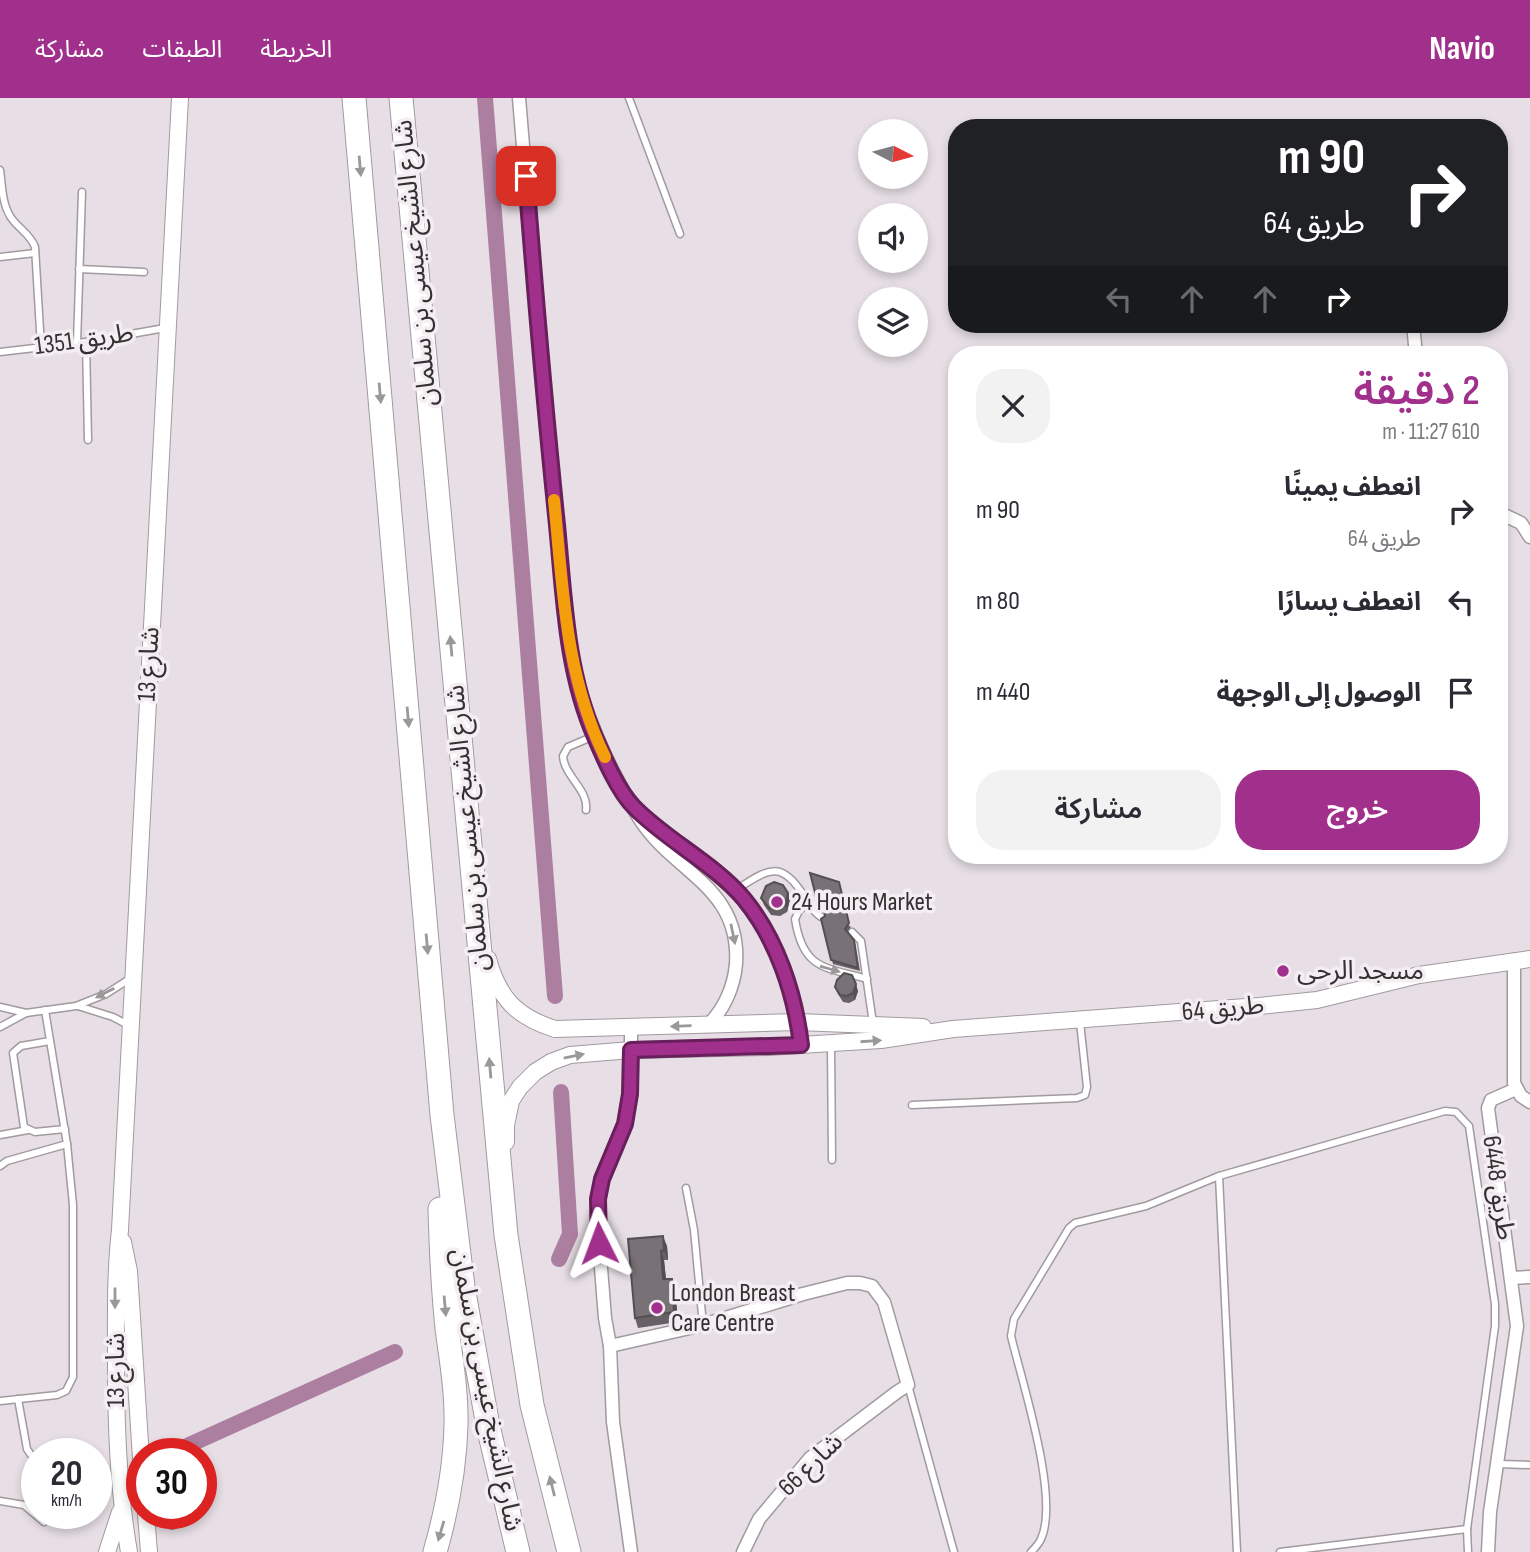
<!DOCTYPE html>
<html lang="ar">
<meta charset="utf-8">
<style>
:root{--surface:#fff;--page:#f2f2f3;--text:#2b2b33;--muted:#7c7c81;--accent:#a1308c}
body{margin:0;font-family:"Sofia Sans Condensed","Noto Sans Arabic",sans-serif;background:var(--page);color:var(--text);direction:rtl;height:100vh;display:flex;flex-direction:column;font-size:26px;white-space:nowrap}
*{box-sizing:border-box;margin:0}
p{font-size:23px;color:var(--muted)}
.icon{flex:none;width:38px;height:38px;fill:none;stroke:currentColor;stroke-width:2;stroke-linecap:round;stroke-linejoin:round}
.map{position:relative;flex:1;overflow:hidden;direction:ltr}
.panel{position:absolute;left:948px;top:248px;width:560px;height:518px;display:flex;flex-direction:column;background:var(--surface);border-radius:28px;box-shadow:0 4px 10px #0003;direction:rtl}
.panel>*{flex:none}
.guide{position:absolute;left:948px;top:21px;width:560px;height:214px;border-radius:28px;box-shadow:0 4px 10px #0003;direction:rtl;background:#202124;color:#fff;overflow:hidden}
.needle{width:46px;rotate:96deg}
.tools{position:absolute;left:858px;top:21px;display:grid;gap:14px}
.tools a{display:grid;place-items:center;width:70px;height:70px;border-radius:50%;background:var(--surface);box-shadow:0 4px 10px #0003;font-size:35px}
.speed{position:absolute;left:21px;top:1340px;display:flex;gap:14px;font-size:35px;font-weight:700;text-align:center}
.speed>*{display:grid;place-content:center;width:91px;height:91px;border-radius:50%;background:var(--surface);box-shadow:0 4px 10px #0003;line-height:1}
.speed small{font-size:18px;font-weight:400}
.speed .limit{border:10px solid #d22;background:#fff;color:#111}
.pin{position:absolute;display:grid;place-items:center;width:60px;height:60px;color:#fff;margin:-30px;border-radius:14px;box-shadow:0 4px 10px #0006}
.me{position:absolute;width:77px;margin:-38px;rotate:357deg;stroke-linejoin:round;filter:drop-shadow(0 0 5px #0008)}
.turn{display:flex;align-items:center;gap:24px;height:147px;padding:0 28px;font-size:32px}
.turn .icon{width:91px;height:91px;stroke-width:2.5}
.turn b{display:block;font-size:49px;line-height:60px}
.lanes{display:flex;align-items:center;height:66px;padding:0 28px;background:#0003;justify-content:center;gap:35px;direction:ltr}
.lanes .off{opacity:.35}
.round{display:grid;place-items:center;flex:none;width:74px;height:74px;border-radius:28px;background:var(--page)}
.overview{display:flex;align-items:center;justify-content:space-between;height:119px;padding:0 28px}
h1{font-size:42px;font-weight:600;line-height:52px;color:var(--accent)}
.button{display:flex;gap:14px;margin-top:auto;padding:14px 28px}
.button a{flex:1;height:80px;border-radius:28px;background:var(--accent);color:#fff;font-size:28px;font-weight:600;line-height:80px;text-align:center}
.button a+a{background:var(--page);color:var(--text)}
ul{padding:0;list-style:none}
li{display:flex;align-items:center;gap:21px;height:91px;padding:0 28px}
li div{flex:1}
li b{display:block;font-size:26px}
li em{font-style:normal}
header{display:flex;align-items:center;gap:42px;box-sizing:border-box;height:98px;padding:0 35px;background:var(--accent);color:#fff}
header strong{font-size:33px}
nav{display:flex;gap:38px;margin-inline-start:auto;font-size:24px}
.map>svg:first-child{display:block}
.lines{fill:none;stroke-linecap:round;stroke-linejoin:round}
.canal{stroke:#ac7ea0;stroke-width:16}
.service-casing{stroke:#a19a9f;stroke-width:9}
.minor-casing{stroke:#a19a9f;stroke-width:15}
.tertiary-casing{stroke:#a19a9f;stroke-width:18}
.motorway-casing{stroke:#a19a9f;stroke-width:25}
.service{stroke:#fff;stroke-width:6}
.minor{stroke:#fff;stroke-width:12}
.tertiary{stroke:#fff;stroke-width:16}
.motorway{stroke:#fff;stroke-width:23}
.wall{fill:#676165}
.shaded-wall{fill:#544f53}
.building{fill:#787176;stroke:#544f53;stroke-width:2}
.oneway{fill:#9a9899}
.route-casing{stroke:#691f5b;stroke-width:18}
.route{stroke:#a1308c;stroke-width:12}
.slow{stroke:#f59e0b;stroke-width:12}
.poi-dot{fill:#a1308c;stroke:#f4edf2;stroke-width:2.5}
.labels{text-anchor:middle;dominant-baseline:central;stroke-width:7;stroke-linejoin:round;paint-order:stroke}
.street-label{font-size:26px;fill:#343133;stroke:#f4edf2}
.poi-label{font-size:26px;fill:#343133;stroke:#f4edf2;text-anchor:start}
</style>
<header>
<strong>Navio</strong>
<nav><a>الخريطة</a><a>الطبقات</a><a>مشاركة</a></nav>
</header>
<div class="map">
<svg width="1530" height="1454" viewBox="0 0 1530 1454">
<rect width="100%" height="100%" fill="#e7dfe5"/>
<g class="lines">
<g class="canal">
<path d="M 485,0 L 555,898"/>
<path d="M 559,1161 L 570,1136 L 561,994"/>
<path d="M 177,1356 L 178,1352 L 395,1254"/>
<path d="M 171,1416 L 172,1424"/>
</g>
<g class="service-casing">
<g id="service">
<path d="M 629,0 L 680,136"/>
<path d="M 0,72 C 2,86 2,105 10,118 C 17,130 30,135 35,149 L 41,249"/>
<path d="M 0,159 L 35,155"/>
<path d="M 79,171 L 144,174"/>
<path d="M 86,244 L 88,342"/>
<path d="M 77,245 L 82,94"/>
<path d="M 0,254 L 86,244 L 165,230"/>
<path d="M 586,712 C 589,692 564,678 563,658 L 568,649 L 594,638"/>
<path d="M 735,792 C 767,773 780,759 804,798 C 809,806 813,814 821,819"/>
<path d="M 808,805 L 799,813 L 795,821 C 803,872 825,869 867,881"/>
<path d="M 852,834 L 861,843 L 873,925"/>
<path d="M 78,908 L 113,919 L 130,928"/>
<path d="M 0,909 L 26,915 L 76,908 L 106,896 L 131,880"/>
<path d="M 0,929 L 26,915"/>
<path d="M 50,943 L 21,948 L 13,955 L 24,1029 L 35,1034 L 65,1031"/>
<path d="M 831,947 L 832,1062"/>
<path d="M 912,1007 L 1077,1000 L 1085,997 L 1087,989 L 1080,924"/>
<path d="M 0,1037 L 28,1032"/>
<path d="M 0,1068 L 7,1063 L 67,1046"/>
<path d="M 1219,1078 L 1237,1454"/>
<path d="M 686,1090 L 694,1132 L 703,1227"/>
<path d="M 908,1287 L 954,1454"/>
<path d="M 18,1301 L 27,1351 L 31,1357 L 37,1358"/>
<path d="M 0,1303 L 57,1297 L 66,1293 L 73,1279 L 73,1107 L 67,1046 L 45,912"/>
<path d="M 1498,1366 L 1530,1367"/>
<path d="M 0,1403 L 24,1407 L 44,1424"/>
<path d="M 1031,1454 C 1035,1450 1039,1446 1041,1441 C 1060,1400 1022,1284 1011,1238 L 1014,1221 L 1069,1130 L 1075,1125 L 1146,1108 L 1219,1078 L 1445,1013 L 1456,1014 L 1469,1028 L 1495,1206 L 1495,1228 L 1467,1431 L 1468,1454"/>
<path d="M 1280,1454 L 1467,1431"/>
</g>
</g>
<g class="minor-casing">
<g id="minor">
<path d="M 519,0 L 545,311 L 570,552 C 583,615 606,665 639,720 C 673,775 741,788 736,866 C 734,889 724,912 707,928"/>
<path d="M 1413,226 L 1416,257"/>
<path d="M 1500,415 L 1521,425 L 1530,439"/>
<path d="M 641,715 L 735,792 C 767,827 789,877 798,924"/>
<path d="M 1514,862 L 1514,985 L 1521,998 L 1530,1004"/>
<path d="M 631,930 L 631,981 L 628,1011 L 625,1026 L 602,1081 L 597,1120 L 605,1220 L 610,1248 L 613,1324 L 631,1454"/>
<path d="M 1511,1180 L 1530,1179"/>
<path d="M 610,1248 L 703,1227 L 803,1196 L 847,1185 L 860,1185 L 872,1188 L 884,1204 L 908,1287 L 897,1294 L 810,1360 L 759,1421 L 743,1454"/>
<path d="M 1488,1454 L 1490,1414 L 1517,1228 L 1488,1010 L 1491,1002 L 1516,991"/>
</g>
</g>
<g class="tertiary-casing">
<g id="tertiary">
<path d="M 488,861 C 499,901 517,919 555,931 L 798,924 L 923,929"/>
<path d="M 506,1044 L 506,1027 L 511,1003 L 520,989 L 535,974 L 551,964 L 570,957 L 631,952 L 768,949 L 881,942 L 953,931 L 1259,908 L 1317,902 L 1419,877 L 1530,861"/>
<path d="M 123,1144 L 129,1173 L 142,1376"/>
<path d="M 146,1416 L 149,1454"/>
<path d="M 107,1454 L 120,1414"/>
<path d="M 129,1454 C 118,1390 116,1326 116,1261 C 116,1217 115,1175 120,1132 L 180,0"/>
</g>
</g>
<g class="motorway-casing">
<g id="motorway">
<path d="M 354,0 L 442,1017 L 463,1189 L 488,1328 L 518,1454"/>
<path d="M 401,0 L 506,1137 L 532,1307 L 569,1454"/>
<path d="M 435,1454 C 447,1412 455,1370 456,1327 C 457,1294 451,1262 447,1230 C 443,1191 441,1151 440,1111"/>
</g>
</g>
<use href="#service" class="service"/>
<use href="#minor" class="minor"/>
<use href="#tertiary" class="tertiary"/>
<use href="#motorway" class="motorway"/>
</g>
<g class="wall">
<path d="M 788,795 L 790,801 L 787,814 L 780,818 L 771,817 L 764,807 L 761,800 Z"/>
<path d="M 818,806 L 851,829 L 847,834 L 855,845 L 860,873 L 833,866 L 821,821 L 825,818 L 825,816 L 819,810 Z"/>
<path d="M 835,889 L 858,893 L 855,902 L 849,905 L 843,904 L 838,896 Z"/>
<path d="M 628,1141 L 667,1148 L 668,1162 L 664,1162 L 666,1181 L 672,1181 L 675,1190 L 678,1224 L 638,1230 L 635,1220 Z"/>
</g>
<g class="shaded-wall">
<path d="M 788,795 L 790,801 L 787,814 L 785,807 Z"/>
<path d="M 856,886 L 858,893 L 855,902 L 853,895 Z"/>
<path d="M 663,1138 L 667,1148 L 668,1162 L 664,1152 Z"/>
<path d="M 661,1153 L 664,1162 L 667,1191 L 663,1181 Z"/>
<path d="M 672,1181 L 675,1190 L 678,1224 L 674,1214 Z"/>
</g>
<g class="building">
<path d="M 810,775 L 839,784 L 849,825 L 845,831 L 854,842 L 858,870 L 831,862 L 821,821 L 825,818 L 825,814 L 818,806 Z"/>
<path d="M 774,784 L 783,787 L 788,795 L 785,807 L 777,811 L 769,810 L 761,800 L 766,788 Z"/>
<path d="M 844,875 L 852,877 L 856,886 L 853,895 L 847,898 L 840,897 L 835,889 L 837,882 Z"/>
<path d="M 663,1138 L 664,1152 L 661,1153 L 663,1181 L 672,1181 L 674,1214 L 635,1220 L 628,1141 Z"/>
</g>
<defs><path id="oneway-solid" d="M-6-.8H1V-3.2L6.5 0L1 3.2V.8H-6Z" transform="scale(1.75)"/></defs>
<g class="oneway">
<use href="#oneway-solid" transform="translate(360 68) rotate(85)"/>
<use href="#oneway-solid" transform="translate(380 295) rotate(85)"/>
<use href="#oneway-solid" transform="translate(451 548) rotate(-95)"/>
<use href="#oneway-solid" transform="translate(408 619) rotate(85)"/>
<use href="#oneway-solid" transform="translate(733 836) rotate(78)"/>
<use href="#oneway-solid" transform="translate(427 846) rotate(85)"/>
<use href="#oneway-solid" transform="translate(830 871) rotate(16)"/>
<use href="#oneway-solid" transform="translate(105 895) rotate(153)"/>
<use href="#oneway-solid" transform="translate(681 928) rotate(178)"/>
<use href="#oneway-solid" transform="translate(871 943) rotate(-4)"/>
<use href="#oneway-solid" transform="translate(574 958) rotate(-11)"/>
<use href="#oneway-solid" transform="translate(490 970) rotate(-95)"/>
<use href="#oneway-solid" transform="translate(115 1200) rotate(90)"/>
<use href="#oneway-solid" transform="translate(445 1208) rotate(85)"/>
<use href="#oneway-solid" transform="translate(552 1388) rotate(-104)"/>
<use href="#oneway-solid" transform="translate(441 1433) rotate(106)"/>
</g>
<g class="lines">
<g class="route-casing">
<path id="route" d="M 526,78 C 535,194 545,310 557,427 C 564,498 566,573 595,639 C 604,660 618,693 634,709 C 666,742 715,766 744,801 C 777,841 795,896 801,947 L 631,952 L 630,996 L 625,1026 L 602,1081 L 598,1101 L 599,1145"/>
</g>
<use href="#route" class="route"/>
<path class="slow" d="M 554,402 C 563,491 565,577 605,659"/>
</g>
<g class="poi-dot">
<circle cx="777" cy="804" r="7"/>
<circle cx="1283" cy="873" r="7"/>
<circle cx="657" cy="1210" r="7"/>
</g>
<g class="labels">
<g class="street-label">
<text transform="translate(416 165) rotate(-95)">شارع الشيخ عيسى بن سلمان</text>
<text transform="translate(84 242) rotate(-8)">طريق 1351</text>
<text transform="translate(149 566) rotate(-87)">شارع 13</text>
<text transform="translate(468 730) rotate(-95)">شارع الشيخ عيسى بن سلمان</text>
<text transform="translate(1223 911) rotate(-5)">طريق 64</text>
<text transform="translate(1498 1090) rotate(82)">طريق 6448</text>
<text transform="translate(116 1272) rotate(-90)">شارع 13</text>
<text transform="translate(486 1292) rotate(79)">شارع الشيخ عيسى بن سلمان</text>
<text transform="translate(811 1367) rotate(-44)">شارع 66</text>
</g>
<g class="poi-label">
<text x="791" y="804">24 Hours Market</text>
<text x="1297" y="873">مسجد الرحى</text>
<text x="671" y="1195">London Breast<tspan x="671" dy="30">Care Centre</tspan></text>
</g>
</g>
</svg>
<div class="tools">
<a><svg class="needle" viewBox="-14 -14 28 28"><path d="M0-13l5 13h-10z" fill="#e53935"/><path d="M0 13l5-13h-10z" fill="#7c7c81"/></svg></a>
<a><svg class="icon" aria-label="sound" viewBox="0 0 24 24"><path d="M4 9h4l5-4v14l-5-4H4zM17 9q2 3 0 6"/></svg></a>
<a><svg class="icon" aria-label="layers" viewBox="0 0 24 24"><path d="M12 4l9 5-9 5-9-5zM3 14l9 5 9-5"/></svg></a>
</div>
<div class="speed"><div>20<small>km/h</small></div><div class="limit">30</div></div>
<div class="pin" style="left:526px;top:78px;background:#d93025"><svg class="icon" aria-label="arrive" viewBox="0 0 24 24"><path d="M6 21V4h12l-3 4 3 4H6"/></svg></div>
<svg class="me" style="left:599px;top:1145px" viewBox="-20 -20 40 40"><path d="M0-17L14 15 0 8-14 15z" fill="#a1308c" stroke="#fff" stroke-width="4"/></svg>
<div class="guide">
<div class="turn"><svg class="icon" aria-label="right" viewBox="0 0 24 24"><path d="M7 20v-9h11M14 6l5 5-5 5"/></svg><div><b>90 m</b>طريق 64</div></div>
<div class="lanes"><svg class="icon off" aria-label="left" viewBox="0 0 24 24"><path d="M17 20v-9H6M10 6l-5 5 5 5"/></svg><svg class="icon off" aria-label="ahead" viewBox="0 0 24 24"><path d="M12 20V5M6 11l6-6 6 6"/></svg><svg class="icon off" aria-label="ahead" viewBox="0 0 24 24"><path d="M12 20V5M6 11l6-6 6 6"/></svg><svg class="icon" aria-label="right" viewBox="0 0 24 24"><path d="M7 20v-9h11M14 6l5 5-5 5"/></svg></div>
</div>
<section class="panel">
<div class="overview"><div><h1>2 دقيقة</h1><p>610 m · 11:27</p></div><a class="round"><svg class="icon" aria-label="close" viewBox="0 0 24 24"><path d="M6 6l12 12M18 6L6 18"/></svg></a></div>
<ul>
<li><svg class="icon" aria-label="right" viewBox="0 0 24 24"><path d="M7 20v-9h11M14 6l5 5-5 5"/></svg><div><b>انعطف يمينًا</b><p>طريق 64</p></div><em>90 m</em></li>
<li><svg class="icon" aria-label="left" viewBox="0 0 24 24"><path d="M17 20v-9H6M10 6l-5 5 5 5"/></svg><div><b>انعطف يسارًا</b></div><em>80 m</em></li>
<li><svg class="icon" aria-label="arrive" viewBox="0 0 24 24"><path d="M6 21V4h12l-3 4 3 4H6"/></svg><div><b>الوصول إلى الوجهة</b></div><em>440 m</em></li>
</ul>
<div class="button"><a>خروج</a><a>مشاركة</a></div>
</section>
</div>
